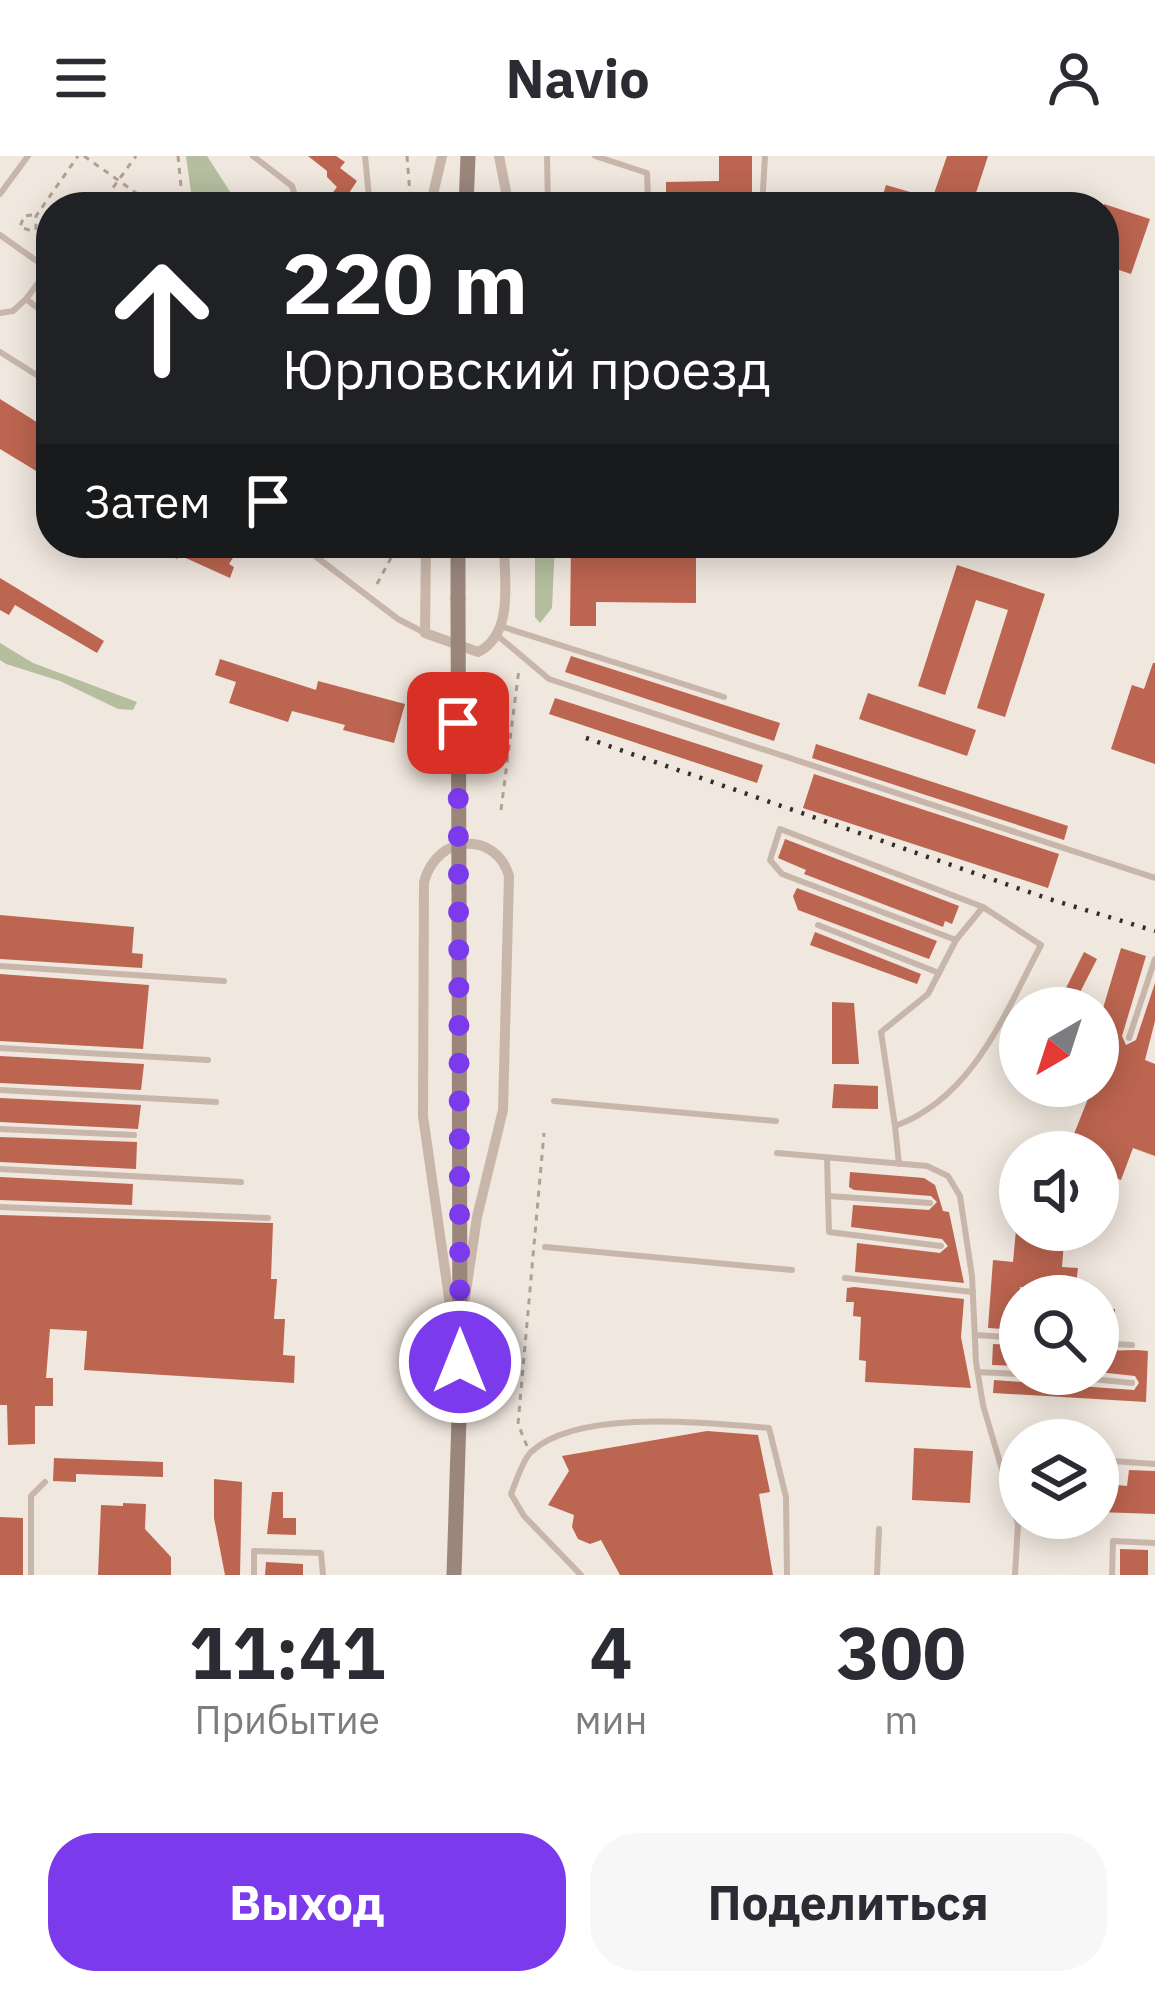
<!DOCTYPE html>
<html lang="ru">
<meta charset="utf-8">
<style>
:root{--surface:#fff;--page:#f7f7f7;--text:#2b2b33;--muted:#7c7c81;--accent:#7c3aed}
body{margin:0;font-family:"IBM Plex Sans",sans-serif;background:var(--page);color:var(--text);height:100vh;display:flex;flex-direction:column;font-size:45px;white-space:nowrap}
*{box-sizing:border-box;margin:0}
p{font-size:39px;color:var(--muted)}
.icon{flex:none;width:66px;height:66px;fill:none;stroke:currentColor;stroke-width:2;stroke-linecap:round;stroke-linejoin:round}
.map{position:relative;height:1419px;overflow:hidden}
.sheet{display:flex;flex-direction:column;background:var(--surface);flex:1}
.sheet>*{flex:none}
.top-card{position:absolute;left:36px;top:36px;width:1083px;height:366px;border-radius:48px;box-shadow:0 6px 30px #0003;background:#202124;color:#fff;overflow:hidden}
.needle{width:78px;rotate:219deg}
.tools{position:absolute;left:999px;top:831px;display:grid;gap:24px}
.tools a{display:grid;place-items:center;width:120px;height:120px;border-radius:50%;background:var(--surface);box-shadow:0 6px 30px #0003;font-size:60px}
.pin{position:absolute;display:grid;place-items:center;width:102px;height:102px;color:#fff;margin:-51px;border-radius:24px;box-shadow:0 6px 18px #0006}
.me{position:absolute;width:132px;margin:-66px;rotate:0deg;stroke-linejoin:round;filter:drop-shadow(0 0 9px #0008)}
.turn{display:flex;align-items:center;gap:42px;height:252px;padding:0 48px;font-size:54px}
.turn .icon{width:156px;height:156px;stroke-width:2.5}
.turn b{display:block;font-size:84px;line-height:102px}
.then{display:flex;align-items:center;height:114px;padding:0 48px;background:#0003;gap:24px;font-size:45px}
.eta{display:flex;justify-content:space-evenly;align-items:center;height:204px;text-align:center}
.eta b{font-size:72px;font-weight:700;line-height:84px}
.cta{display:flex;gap:24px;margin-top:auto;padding:24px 48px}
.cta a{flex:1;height:138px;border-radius:48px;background:var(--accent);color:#fff;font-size:48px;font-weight:700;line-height:138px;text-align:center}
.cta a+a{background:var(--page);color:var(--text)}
header{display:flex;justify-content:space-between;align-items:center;height:156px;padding:0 48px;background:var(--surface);font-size:54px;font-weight:700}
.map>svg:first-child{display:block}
.green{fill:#b5be9f}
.building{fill:#bc6550}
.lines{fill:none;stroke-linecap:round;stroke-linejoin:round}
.path{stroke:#b3a095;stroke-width:3;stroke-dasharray:6 6;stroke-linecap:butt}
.service{stroke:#c8b6aa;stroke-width:6}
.minor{stroke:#c8b6aa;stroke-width:10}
.secondary{stroke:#9b867c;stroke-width:15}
.rail{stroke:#362d29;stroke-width:4.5;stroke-dasharray:3 9;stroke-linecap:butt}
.secondary-bridge{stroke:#9b867c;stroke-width:15}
.route{stroke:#7c3aed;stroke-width:21;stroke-dasharray:0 37.8}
</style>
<header><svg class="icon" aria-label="menu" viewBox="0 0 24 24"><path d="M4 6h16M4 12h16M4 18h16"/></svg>Navio<svg class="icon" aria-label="person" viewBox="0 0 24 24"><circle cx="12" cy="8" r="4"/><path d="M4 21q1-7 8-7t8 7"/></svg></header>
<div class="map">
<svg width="1155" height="1419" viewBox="0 0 1155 1419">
<rect width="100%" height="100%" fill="#f0e7de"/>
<g class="green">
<path d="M 186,0 L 207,0 L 240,51 L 193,51 Z"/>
<path d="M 535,387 L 555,387 L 552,452 L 540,467 L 535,461 Z"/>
<path d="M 0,487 L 33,507 L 137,546 L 133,554 L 118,553 L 60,525 L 6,508 L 0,504 Z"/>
</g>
<g class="building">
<path d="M 308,0 L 336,0 L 345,6 L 340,12 L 357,25 L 345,43 L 356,51 L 322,51 L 337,31 L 327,21 L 327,15 Z"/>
<path d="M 719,0 L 752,0 L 752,51 L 666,51 L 666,26 L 719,25 Z"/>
<path d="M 947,0 L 988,0 L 976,37 L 1011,51 L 930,49 Z"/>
<path d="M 886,29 L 917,38 L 913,51 L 879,51 Z"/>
<path d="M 1104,48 L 1150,63 L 1131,118 L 1104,109 Z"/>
<path d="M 0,243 L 51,275 L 51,324 L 0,293 Z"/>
<path d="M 152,387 L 234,387 L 240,391 L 229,408 L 234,411 L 230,422 L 179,399 L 177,403 Z"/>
<path d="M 571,387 L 696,387 L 696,447 L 596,446 L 596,470 L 570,470 Z"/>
<path d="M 957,409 L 1045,438 L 1005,561 L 977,552 L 1008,454 L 976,444 L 945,539 L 918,530 Z"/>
<path d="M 0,422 L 104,485 L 97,497 L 15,449 L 9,459 L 0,454 Z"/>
<path d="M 571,500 L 780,567 L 774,585 L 565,516 Z"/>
<path d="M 220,503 L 316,534 L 318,525 L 405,548 L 394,587 L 343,574 L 345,569 L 292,555 L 288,566 L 229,547 L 236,526 L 215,519 Z"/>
<path d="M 1153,507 L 1155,507 L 1155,608 L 1111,593 L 1132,529 L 1144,533 Z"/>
<path d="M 868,537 L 976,574 L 967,600 L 859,563 Z"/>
<path d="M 555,542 L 763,609 L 757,627 L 549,558 Z"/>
<path d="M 816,588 L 1068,670 L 1064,684 L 812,602 Z"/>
<path d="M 814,618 L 1059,698 L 1048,732 L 803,652 Z"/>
<path d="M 785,683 L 959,750 L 952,768 L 945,765 L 943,771 L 804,718 L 806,714 L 778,702 Z"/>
<path d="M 797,732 L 937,785 L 929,803 L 798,754 L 793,740 Z"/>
<path d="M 0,759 L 134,771 L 132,797 L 143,798 L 142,812 L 0,803 Z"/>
<path d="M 815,776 L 921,818 L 917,828 L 810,789 Z"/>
<path d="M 1121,792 L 1146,800 L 1122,880 L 1126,889 L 1136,884 L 1155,827 L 1155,865 L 1145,904 L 1155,908 L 1155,1000 L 1133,992 L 1121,1024 L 1098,1016 L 1098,996 L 1055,996 L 1061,979 L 1072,983 L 1093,930 L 1098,930 L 1104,901 L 1098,899 L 1098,869 Z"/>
<path d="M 1084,796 L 1097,803 L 1072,852 L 1056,852 Z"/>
<path d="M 0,818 L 149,829 L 143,893 L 0,885 Z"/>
<path d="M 832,846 L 854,847 L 859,908 L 832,908 Z"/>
<path d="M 0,900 L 144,908 L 141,934 L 0,927 Z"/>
<path d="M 834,928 L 878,930 L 878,953 L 832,952 Z"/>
<path d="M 0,942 L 141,949 L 138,973 L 0,966 Z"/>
<path d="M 0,981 L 137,986 L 136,1013 L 0,1006 Z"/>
<path d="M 850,1016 L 924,1022 L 935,1029 L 943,1055 L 949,1056 L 964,1127 L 855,1116 L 857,1087 L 940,1097 L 948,1090 L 942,1083 L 851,1071 L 853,1049 L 929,1054 L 937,1046 L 931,1040 L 854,1034 L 849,1031 Z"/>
<path d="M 0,1021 L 133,1028 L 132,1049 L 0,1044 Z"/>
<path d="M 0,1059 L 273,1067 L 271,1123 L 277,1123 L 274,1163 L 285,1163 L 283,1199 L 295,1200 L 294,1227 L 84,1214 L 87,1175 L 50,1173 L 46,1222 L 53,1222 L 53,1250 L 35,1250 L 35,1288 L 8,1289 L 7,1249 L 0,1249 Z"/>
<path d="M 1016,1074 L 1065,1074 L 1062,1111 L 1078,1112 L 1075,1137 L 1020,1131 L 1020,1174 L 988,1172 L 993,1104 L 1013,1106 Z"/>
<path d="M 854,1131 L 964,1143 L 961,1181 L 971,1232 L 865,1226 L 866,1205 L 859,1204 L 861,1161 L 853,1160 L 854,1146 L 846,1146 L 847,1132 Z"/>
<path d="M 1098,1152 L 1115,1153 L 1114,1180 L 1098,1180 Z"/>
<path d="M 993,1188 L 1020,1189 L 1020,1210 L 992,1209 Z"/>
<path d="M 1137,1194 L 1148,1195 L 1146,1246 L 993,1237 L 994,1224 L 1134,1234 L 1139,1227 L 1135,1220 L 1098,1216 L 1098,1195 Z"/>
<path d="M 707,1275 L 758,1279 L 770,1336 L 759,1338 L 773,1419 L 620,1419 L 601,1384 L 590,1388 L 578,1383 L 572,1371 L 574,1359 L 548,1349 L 569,1315 L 562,1300 Z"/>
<path d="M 914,1292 L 973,1295 L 970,1347 L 912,1344 Z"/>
<path d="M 54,1302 L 163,1306 L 163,1321 L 76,1318 L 76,1326 L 53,1325 Z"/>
<path d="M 1129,1314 L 1155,1315 L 1155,1358 L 1098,1356 L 1098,1327 L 1127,1330 Z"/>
<path d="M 214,1323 L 242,1326 L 240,1419 L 225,1419 L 214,1362 Z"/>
<path d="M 272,1336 L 283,1336 L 283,1362 L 296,1362 L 296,1379 L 267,1378 Z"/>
<path d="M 123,1347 L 146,1348 L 145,1373 L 171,1401 L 171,1419 L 98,1419 L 101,1349 L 123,1350 Z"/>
<path d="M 0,1361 L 23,1362 L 23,1419 L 0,1419 Z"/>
<path d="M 1120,1393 L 1148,1394 L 1148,1419 L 1120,1419 Z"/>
<path d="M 266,1406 L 303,1408 L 303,1419 L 265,1419 Z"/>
</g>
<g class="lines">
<g class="path">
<path d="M 84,0 L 156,51"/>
<path d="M 178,0 L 183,51"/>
<path d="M 407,0 L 411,51"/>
<path d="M 99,51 L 136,0"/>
<path d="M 32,59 L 24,60 L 20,71 L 35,76"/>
<path d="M 51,92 L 36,75 L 36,60 L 78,0"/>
<path d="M 377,428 L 399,387"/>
<path d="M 501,654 L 519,513"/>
<path d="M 527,1290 L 518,1268 L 544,977"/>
</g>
<g class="service">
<path d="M 253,0 L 292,30 L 296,43 L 290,51"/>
<path d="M 365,0 L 370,51"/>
<path d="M 547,0 L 548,51"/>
<path d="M 595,0 L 647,17 L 648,43"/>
<path d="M 0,38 L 28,0"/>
<path d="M 548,45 L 648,43 L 648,51"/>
<path d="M 762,51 L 765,0"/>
<path d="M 0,79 L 48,113"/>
<path d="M 51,110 L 26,143 L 51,162"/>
<path d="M 0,157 L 13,155 L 26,143"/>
<path d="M 0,196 L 51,228"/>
<path d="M 298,387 L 398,463 L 425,477"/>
<path d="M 500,470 L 724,541"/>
<path d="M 498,480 L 549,523 L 1155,722"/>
<path d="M 818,769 L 939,817"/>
<path d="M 956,784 L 782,718 L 770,704 L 780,673 L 983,751"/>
<path d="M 0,810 L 224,825"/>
<path d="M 1129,882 L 1155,803"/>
<path d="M 0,892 L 208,904"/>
<path d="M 0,934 L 216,946"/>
<path d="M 554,945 L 776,965"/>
<path d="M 895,970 L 881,876 L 928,838 L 956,784 L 983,751 L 1041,789 C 1005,857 973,942 895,970 L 899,1008"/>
<path d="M 0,973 L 134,979"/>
<path d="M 777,997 L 927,1010 L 948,1020 L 960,1040 L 972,1120 L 976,1206 L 983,1249 L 1018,1368 L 1015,1419"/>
<path d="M 827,1002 L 828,1040 L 930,1047"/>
<path d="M 0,1013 L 241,1026"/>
<path d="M 828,1040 L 829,1076 L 941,1090"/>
<path d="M 0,1051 L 268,1062"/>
<path d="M 545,1091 L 792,1114"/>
<path d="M 845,1122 L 973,1136"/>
<path d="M 975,1179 L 1020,1182"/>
<path d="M 1098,1187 L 1132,1189"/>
<path d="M 978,1216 L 1020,1218"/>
<path d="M 1025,1218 L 1051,1218"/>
<path d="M 1051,1219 L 1132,1227"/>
<path d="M 1098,1304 L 1155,1308"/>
<path d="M 31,1419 L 31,1340 L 45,1326"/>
<path d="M 254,1419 L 254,1395 L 321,1397 L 323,1419"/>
<path d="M 581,1419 L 524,1360 L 511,1338 C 516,1326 522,1305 531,1296 C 578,1252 708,1267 769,1272 L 786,1341 L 787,1419"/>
<path d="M 877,1419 L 879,1373"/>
<path d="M 1112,1419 L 1113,1385 L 1155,1387"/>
</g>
<g class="minor">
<path d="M 499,0 L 509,51"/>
<path d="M 430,51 L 442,0"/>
<path d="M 426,387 L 425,477 L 478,496 C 515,478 504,422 504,387"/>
<path d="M 454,1177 L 423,960 L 424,726 C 437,677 496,675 509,720 L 503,954 L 477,1061 L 465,1142"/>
</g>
<g class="secondary">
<path d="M 466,51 L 468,0"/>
<path d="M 458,443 L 458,387"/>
<path d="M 454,1419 L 460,1231 L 459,732"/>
</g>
<path class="rail" d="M 586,582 L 1046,742 L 1155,775"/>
<path class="secondary-bridge" d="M 458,443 L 459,732"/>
</g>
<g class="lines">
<path class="route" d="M 458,567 L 460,1206"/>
</g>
</svg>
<div class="tools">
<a><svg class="needle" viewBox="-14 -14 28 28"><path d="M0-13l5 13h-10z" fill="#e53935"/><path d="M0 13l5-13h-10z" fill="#7c7c81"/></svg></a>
<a><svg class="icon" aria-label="sound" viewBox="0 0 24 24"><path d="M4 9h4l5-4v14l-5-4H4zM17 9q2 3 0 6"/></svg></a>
<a><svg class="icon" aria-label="search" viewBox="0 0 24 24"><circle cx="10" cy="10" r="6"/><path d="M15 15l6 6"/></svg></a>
<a><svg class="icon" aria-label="layers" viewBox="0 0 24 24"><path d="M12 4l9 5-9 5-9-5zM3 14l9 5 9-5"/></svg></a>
</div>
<div class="pin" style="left:458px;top:567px;background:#d93025"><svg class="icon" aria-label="arrive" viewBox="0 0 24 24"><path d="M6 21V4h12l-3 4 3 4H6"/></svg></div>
<svg class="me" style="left:460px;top:1206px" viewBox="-20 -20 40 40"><circle r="17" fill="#7c3aed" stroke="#fff" stroke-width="3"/><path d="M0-11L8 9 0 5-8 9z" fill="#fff"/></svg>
<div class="top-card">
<div class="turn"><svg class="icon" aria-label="ahead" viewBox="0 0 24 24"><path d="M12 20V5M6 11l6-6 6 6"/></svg><div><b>220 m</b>Юрловский проезд</div></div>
<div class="then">Затем<svg class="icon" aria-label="arrive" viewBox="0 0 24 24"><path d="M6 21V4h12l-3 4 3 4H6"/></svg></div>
</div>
</div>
<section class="sheet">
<div class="eta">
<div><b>11:41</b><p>Прибытие</p></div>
<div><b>4</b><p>мин</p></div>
<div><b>300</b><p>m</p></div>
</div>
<div class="cta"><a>Выход</a><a>Поделиться</a></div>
</section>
